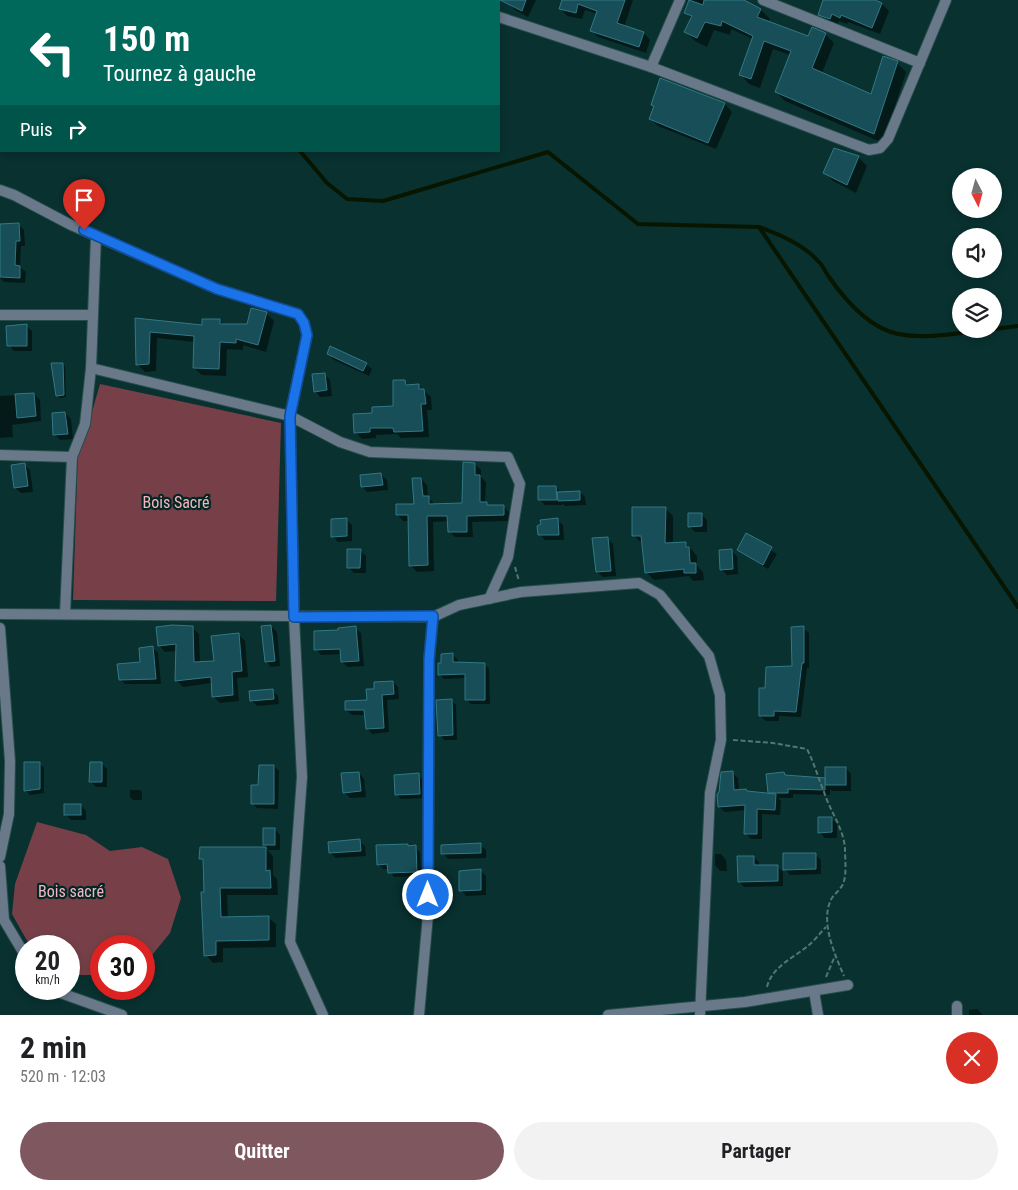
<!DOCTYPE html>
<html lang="fr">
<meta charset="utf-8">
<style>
:root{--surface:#fff;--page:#f2f2f2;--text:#202124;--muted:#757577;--accent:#7f575e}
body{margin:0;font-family:"Roboto Condensed",sans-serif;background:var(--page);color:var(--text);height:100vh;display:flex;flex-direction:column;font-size:19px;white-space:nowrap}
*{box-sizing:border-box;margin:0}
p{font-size:16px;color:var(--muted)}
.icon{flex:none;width:28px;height:28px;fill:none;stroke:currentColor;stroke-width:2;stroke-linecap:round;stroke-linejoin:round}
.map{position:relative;height:1015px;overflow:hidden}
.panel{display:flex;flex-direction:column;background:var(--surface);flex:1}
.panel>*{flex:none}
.guide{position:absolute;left:0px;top:0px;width:500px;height:152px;box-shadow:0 2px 8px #0003;background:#00695c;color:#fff;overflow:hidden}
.needle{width:32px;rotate:174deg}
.buttons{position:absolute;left:952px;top:168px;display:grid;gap:10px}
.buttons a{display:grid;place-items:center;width:50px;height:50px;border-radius:50%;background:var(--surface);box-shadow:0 2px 8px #0003;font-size:25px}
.speed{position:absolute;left:15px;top:935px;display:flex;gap:10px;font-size:25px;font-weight:700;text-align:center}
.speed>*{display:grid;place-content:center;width:65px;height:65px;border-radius:50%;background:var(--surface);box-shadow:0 2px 8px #0003;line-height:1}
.speed small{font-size:12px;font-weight:400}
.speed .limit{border:8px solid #d22;background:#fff;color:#111}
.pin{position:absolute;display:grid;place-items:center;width:42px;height:42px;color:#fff;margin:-51px -21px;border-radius:50% 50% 50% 0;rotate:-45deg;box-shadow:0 0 5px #0007}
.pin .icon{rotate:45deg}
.me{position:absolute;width:55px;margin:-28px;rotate:0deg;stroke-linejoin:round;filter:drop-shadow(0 0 4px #0008)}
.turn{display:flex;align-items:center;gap:18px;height:105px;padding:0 20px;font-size:22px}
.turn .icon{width:65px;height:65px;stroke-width:2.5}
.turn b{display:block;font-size:35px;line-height:42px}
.then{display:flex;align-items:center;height:48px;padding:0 20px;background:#0003;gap:10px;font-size:19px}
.round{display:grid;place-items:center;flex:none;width:52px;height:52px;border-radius:26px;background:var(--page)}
.overview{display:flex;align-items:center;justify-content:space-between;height:85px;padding:0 20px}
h1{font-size:30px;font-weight:700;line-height:38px}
.cta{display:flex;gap:10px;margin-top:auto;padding:10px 20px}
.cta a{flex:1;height:58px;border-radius:30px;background:var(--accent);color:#fff;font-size:20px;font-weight:700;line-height:58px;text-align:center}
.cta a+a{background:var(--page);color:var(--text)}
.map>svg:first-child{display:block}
.green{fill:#774048}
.shadow{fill:#0007}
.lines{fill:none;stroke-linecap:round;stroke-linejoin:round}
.stream{stroke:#081600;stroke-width:4}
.building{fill:#174e57;stroke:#327986}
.minor-casing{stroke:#254d4b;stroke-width:12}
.path{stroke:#517776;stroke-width:2;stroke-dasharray:5 2.5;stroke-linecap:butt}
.minor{stroke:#69798a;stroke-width:10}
.route-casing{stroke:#114b97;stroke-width:12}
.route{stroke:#1a73e8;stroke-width:9}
.labels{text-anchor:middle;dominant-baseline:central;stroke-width:4.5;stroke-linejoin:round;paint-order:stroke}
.park-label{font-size:16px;fill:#f6b6bd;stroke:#002726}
</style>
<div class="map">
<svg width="1018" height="1015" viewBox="0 0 1018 1015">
<rect width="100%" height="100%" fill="#083130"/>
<g class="green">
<path d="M 100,384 L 281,423 L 276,601 L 73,600 L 78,449 L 91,415 Z"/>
<path d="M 37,822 L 86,835 L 110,851 L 142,847 L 168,859 L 181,898 L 170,933 L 144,965 L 144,946 L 101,946 L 101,975 L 76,975 L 69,973 L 69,946 L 30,946 L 12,914 L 15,884 Z"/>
</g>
<g class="shadow">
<path d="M 510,0 L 536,0 L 528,17 L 515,10 L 508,3 Z"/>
<path d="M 564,0 L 633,0 L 624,27 L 644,33 L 650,40 L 646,53 L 598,37 L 591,30 L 597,14 L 585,10 L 582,19 L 567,16 L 561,9 Z"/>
<path d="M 691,0 L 741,0 L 761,10 L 770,19 L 768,22 L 809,37 L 825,34 L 834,43 L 822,73 L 872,95 L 897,63 L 906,72 L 883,143 L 785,101 L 776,92 L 790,55 L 773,49 L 760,88 L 749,84 L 740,74 L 753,39 L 731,29 L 730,35 L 714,30 L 707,47 L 695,41 L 686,32 L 692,18 L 686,12 Z"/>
<path d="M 825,0 L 872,0 L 882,4 L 889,11 L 880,34 L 848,22 L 847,24 L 839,21 L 837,26 L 827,22 L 819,14 Z"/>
<path d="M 661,80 L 725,104 L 732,112 L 716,149 L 658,126 L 650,119 L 655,107 L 652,104 Z"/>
<path d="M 858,157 L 867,166 L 856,193 L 833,181 L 825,172 Z"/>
<path d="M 18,225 L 24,230 L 25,246 L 21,246 L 20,267 L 26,272 L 25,283 L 4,282 L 0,278 L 0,226 Z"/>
<path d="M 252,310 L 267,314 L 274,321 L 266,352 L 243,345 L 243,350 L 227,349 L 226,376 L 202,375 L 194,368 L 195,342 L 157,338 L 156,371 L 145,372 L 137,364 L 136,320 L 203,326 L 220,320 L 224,325 L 248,325 Z"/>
<path d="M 26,326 L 32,331 L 32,351 L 14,351 L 9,345 Z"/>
<path d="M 328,354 L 366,364 L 372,369 L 369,376 L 334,360 Z"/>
<path d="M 52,364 L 63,364 L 65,366 L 66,397 L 60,398 L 58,395 Z"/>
<path d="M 324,374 L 330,380 L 332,396 L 320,397 L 315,391 Z"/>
<path d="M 405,381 L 409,386 L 418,385 L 431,397 L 432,410 L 427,410 L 429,437 L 401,438 L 397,434 L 376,435 L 376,438 L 362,439 L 355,432 L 373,414 L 394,408 Z"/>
<path d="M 34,394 L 40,400 L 41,421 L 12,425 L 13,437 L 0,438 L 0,396 Z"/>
<path d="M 65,413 L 71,419 L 73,439 L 60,440 L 54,434 Z"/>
<path d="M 475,464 L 481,470 L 481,477 L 486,482 L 485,503 L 489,506 L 503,506 L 509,512 L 510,521 L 472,522 L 473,537 L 455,537 L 449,531 L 449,521 L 433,522 L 434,571 L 417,572 L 410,565 L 409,521 L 403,521 L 397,514 L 415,505 L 421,479 L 427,485 L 428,497 L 435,505 L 463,505 Z"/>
<path d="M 25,465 L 30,470 L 33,492 L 21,493 L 15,488 Z"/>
<path d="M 381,475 L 387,480 L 388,490 L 367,492 L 362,486 Z"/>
<path d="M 556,487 L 561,493 L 580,492 L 585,497 L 586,505 L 565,506 L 562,503 L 562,505 L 545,505 L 539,499 Z"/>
<path d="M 665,508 L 673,516 L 673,544 L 685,543 L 693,551 L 697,556 L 697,566 L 703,572 L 704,580 L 693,581 L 689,576 L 654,580 L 646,572 L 643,544 L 634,536 Z"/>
<path d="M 701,514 L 707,520 L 707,532 L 695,532 L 689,526 Z"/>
<path d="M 346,519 L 352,525 L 352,541 L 338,542 L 333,536 Z"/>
<path d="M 557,520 L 563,525 L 564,540 L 545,540 L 539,534 Z"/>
<path d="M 747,535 L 777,554 L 768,569 L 738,550 Z"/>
<path d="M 608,539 L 613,544 L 616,576 L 603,577 L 597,572 Z"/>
<path d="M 360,550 L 366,556 L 366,573 L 354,573 L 348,567 Z"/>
<path d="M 731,551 L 737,556 L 738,574 L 727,575 L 721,569 Z"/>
<path d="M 271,626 L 277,632 L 280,666 L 271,667 L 266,661 Z"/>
<path d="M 193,628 L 199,634 L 200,663 L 215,662 L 238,634 L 245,641 L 248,677 L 237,678 L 239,701 L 220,703 L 213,696 L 212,683 L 183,687 L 177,681 L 177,651 L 165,652 L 159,645 Z"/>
<path d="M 355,628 L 361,633 L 364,666 L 348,667 L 342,662 L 342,654 L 321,655 L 316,649 L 340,631 Z"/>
<path d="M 803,628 L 809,633 L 809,668 L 807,668 L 801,717 L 779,716 L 779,721 L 766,721 L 760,716 L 766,689 L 793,668 Z"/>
<path d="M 153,648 L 158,653 L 161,684 L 125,684 L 120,679 L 141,663 Z"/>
<path d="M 453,655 L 458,660 L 458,664 L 485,664 L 489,669 L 490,704 L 471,704 L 466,699 L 466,678 L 444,679 L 439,674 L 442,664 Z"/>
<path d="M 393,682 L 398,687 L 399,699 L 387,700 L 389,732 L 372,734 L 367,728 L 366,715 L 352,715 L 346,710 L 368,702 L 376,690 Z"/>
<path d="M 273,691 L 278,696 L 279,704 L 257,706 L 251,700 Z"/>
<path d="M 451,700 L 456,705 L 457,740 L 444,740 L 440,735 Z"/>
<path d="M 39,763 L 44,768 L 44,793 L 30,795 L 26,791 Z"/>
<path d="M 102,764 L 107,769 L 107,787 L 96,787 L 91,782 Z"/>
<path d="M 274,766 L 279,771 L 278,809 L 257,808 L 252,803 L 260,786 Z"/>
<path d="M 846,768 L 851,774 L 851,791 L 832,791 L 830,789 L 830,795 L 793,794 L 793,798 L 778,798 L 781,801 L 780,815 L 762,814 L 762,839 L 751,839 L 745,833 L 746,810 L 725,812 L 719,807 L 732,773 L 738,778 L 739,791 L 772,795 L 769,792 L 784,774 L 787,777 L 824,779 Z"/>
<path d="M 359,773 L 364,779 L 366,797 L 350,798 L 344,792 Z"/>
<path d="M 418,775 L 423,780 L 424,798 L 401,799 L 396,794 Z"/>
<path d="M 130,790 L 140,790 L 142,792 L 142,800 L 133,800 L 130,797 Z"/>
<path d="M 81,805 L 86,811 L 86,820 L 71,820 L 65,814 Z"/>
<path d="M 831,818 L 837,824 L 837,838 L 825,838 L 819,832 Z"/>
<path d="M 275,829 L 280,835 L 280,850 L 267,850 L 273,856 L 273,875 L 277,879 L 278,895 L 227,895 L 228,918 L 268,917 L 276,924 L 276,947 L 223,948 L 223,962 L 213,963 L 206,955 L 204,862 L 201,859 L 201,848 L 269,849 L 264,844 Z"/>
<path d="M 359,841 L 365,846 L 366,856 L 336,858 L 330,853 Z"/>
<path d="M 480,845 L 486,850 L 486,858 L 448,859 L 443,853 Z"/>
<path d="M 415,847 L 420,852 L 421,876 L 394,877 L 389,869 L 383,869 L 378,864 Z"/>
<path d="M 715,854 L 721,854 L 726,860 L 727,871 L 720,871 L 715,865 Z"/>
<path d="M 815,854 L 821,860 L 821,874 L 790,875 L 785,869 Z"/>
<path d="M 754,857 L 759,862 L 759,867 L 777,866 L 783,872 L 783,886 L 744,887 L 739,881 Z"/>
<path d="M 480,870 L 486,876 L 486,895 L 466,896 L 461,890 Z"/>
<path d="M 977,1009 L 983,1015 L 969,1015 L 969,1010 Z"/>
</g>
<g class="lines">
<g class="stream">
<path d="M 109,0 L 110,1"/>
<path d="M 300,151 L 327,183 L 347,199 L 383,201 L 548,152 L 638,224 L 759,227 L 1018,607"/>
<path d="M 759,227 C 779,234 804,245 818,261 C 823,265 825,272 829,277 C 845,300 870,328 898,334 C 929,340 963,332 993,329"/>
<path d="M 994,329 L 1018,326"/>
</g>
</g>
<g class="building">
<path d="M 500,0 L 526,0 L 522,11 Z"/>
<path d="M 562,0 L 625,0 L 617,23 L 644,32 L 639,47 L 590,31 L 597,11 L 578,4 L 576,13 L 559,9 Z"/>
<path d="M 689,0 L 703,5 L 704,0 L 744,0 L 761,9 L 757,17 L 808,36 L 812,27 L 826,33 L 812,68 L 871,94 L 883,56 L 898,61 L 874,134 L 775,92 L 791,51 L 764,41 L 751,79 L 739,75 L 753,36 L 722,21 L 721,26 L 705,22 L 697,38 L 684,32 L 692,16 L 684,13 Z"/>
<path d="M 823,0 L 875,0 L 882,3 L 872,28 L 841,15 L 840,18 L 832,14 L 830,19 L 818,15 Z"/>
<path d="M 660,78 L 725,103 L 708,143 L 649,119 L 654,106 L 651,105 Z"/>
<path d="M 834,148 L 859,156 L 847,185 L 823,173 Z"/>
<path d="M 19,223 L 20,241 L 16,241 L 15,265 L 20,266 L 20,278 L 0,277 L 0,224 Z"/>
<path d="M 251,308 L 267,312 L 258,345 L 236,339 L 236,343 L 220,342 L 219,369 L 193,368 L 194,336 L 150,332 L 149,364 L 136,365 L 135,318 L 202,325 L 202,319 L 220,319 L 220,324 L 247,324 Z"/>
<path d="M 27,324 L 27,346 L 7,346 L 6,326 Z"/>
<path d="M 330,346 L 367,363 L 363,371 L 327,354 Z"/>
<path d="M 51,363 L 63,363 L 64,395 L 56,396 Z"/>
<path d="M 325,373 L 327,390 L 314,392 L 312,374 Z"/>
<path d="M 393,380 L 405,380 L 406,385 L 419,384 L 419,389 L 424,389 L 426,404 L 421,404 L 423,431 L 394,432 L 393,428 L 370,428 L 370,432 L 354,433 L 353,414 L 372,413 L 372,407 L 393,406 Z"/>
<path d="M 34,393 L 36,416 L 17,418 L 15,394 Z"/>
<path d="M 65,412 L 68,434 L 53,435 L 52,413 Z"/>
<path d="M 463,462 L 475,463 L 475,475 L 480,475 L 480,502 L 487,502 L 487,505 L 504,505 L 504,515 L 467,516 L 467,532 L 448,532 L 447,516 L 427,516 L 428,565 L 409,566 L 408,515 L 396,515 L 396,504 L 414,504 L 412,478 L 421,478 L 423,496 L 429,496 L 429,504 L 462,503 Z"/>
<path d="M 25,463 L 28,486 L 14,488 L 11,465 Z"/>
<path d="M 381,473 L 383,485 L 361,487 L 360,475 Z"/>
<path d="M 538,486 L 556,486 L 557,500 L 538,500 Z"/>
<path d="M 580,491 L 580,500 L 558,501 L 557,492 Z"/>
<path d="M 632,507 L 666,507 L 665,543 L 686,542 L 686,547 L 689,547 L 690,563 L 696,563 L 696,573 L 684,573 L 684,569 L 645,573 L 641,536 L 632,536 Z"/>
<path d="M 688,513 L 702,513 L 702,526 L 688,527 Z"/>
<path d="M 347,518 L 347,536 L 331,537 L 331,519 Z"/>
<path d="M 558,518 L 559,535 L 538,535 L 537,526 L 541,524 L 540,520 Z"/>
<path d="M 746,533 L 772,547 L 763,565 L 737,550 Z"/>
<path d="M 608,537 L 611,571 L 596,572 L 592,538 Z"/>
<path d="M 347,549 L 361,549 L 360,568 L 347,568 Z"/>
<path d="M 732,549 L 733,569 L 720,570 L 719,550 Z"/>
<path d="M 172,625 L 193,626 L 194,662 L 214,661 L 211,636 L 239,633 L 242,671 L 232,672 L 233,695 L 212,697 L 211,677 L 175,681 L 176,644 L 158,646 L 156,627 Z"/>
<path d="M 271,625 L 275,661 L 265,662 L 261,626 Z"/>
<path d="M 356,626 L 359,661 L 341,662 L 340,649 L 314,650 L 314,631 L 338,630 L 338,628 Z"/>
<path d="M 804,626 L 804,663 L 802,663 L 796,712 L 774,711 L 774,716 L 759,716 L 759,688 L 765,688 L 766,667 L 792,666 L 791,627 Z"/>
<path d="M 153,646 L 156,679 L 119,680 L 117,664 L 140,662 L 139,648 Z"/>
<path d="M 453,653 L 453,662 L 485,663 L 485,700 L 465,700 L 465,674 L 438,675 L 438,663 L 441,663 L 441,654 Z"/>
<path d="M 393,681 L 394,694 L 382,695 L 384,728 L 366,729 L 364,710 L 345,710 L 345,701 L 367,700 L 366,689 L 374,689 L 374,682 Z"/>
<path d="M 273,689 L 274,699 L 250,701 L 249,691 Z"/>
<path d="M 452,699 L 453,735 L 438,736 L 436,700 Z"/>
<path d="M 24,762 L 40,762 L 40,789 L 24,791 Z"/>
<path d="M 90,762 L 102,762 L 102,782 L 89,782 Z"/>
<path d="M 259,765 L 274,765 L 274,804 L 251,804 L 251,785 L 258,785 Z"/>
<rect x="825" y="767" width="21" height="18"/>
<path d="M 733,771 L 734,790 L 746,789 L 747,791 L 776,794 L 775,810 L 757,809 L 757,834 L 744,834 L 745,805 L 718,807 L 717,794 L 719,792 L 721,772 Z"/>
<path d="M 359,772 L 361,791 L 343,793 L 341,773 Z"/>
<path d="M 784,772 L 785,775 L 825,778 L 825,790 L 788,789 L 788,793 L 768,793 L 766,774 Z"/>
<path d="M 419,773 L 420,794 L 395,795 L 394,775 Z"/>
<rect x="64" y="804" width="17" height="11"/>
<path d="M 818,817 L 832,817 L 832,832 L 818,833 Z"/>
<rect x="263" y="828" width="12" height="17"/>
<path d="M 360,839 L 361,851 L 329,853 L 328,842 Z"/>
<path d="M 481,843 L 481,853 L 441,854 L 441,845 Z"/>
<path d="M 408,844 L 408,846 L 416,845 L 417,872 L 388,873 L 387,864 L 377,865 L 376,845 Z"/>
<path d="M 200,847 L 266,847 L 266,871 L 270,870 L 271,888 L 220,888 L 221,917 L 269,916 L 269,940 L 216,941 L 216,955 L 204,956 L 201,892 L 204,892 L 203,859 L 199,859 Z"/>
<path d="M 783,853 L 816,853 L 816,869 L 783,870 Z"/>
<path d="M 737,856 L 754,856 L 754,865 L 778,865 L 778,881 L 738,882 Z"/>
<path d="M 481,869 L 481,890 L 459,891 L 459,871 Z"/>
</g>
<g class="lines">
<g class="minor-casing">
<g id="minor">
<path d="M 446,0 L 450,1"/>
<path d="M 763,0 L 920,63"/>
<path d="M 499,17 L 651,67 L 869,150 L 880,148 L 888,139 L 946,0"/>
<path d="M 651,67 L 680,0"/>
<path d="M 0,190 L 14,195 L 71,225 L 217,289 L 298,314 L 304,323 L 307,335 L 290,416 L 294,617 L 302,777 L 290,942 L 323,1015"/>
<path d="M 0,315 L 92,315"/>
<path d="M 91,368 L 290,416 L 340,442 L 370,452 L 508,457 L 520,484 L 508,557 L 489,599"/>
<path d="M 0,455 L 72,457"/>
<path d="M 0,614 L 433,617 L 459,605 L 521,592 L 639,583 L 660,595 L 709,656 L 720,695 L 721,740 L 710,793 L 700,1015"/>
<path d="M 65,614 L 72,457 L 85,424 L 91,368 L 96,236"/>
<path d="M 0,628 L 10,761 L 9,814 L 0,857"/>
<path d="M 0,866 L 4,920 L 26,957"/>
<path d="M 55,989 L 58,992 L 122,1015"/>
<path d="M 814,991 L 818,1015"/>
<path d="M 957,1006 L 957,1015"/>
<path d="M 419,1015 L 428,915 L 429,660 L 433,617"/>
<path d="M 608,1015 L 745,1002 L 848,985"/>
</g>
</g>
<g class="path">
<path d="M 515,567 L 519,581"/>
<path d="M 733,740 L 773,743 L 807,749 C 814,763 818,777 824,792 C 830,811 844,829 845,849 C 845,859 847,875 843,884 C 840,891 832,895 830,902 C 821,924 835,955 844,976"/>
<path d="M 826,977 L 835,956"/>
<path d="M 767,987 C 772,966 794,958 809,945 C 815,940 820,933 826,927"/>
</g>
<use href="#minor" class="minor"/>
</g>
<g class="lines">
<g class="route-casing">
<path id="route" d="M 84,230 L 217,289 L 298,314 L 304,323 L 307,335 L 290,416 L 294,617 L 433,616 L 429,660 L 428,895"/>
</g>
<use href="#route" class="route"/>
</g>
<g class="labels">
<g class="park-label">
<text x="176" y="502">Bois Sacré</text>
<text x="71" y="891">Bois sacré</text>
</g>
</g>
</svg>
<div class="buttons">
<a><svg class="needle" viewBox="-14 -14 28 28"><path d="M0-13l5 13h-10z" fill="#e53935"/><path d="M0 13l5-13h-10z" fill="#757577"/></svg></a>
<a><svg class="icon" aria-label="sound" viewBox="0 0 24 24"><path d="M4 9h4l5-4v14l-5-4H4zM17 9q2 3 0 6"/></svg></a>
<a><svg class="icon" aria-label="layers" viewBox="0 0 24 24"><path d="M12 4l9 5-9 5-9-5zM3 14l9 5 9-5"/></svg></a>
</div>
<div class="speed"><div>20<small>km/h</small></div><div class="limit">30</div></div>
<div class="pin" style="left:84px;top:230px;background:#d93025"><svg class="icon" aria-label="arrive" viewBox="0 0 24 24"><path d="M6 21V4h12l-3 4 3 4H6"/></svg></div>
<svg class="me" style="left:428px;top:895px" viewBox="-20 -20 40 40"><circle r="17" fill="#1a73e8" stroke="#fff" stroke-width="3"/><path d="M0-11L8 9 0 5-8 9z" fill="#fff"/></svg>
<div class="guide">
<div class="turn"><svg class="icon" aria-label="left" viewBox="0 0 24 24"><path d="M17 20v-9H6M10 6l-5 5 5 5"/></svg><div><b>150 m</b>Tournez à gauche</div></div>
<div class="then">Puis<svg class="icon" aria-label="right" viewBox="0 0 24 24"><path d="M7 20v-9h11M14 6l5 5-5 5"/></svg></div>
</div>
</div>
<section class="panel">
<div class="overview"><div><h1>2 min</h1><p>520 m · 12:03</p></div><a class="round" style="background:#d93025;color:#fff"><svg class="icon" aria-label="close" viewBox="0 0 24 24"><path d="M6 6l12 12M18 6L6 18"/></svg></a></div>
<div class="cta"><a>Quitter</a><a>Partager</a></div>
</section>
